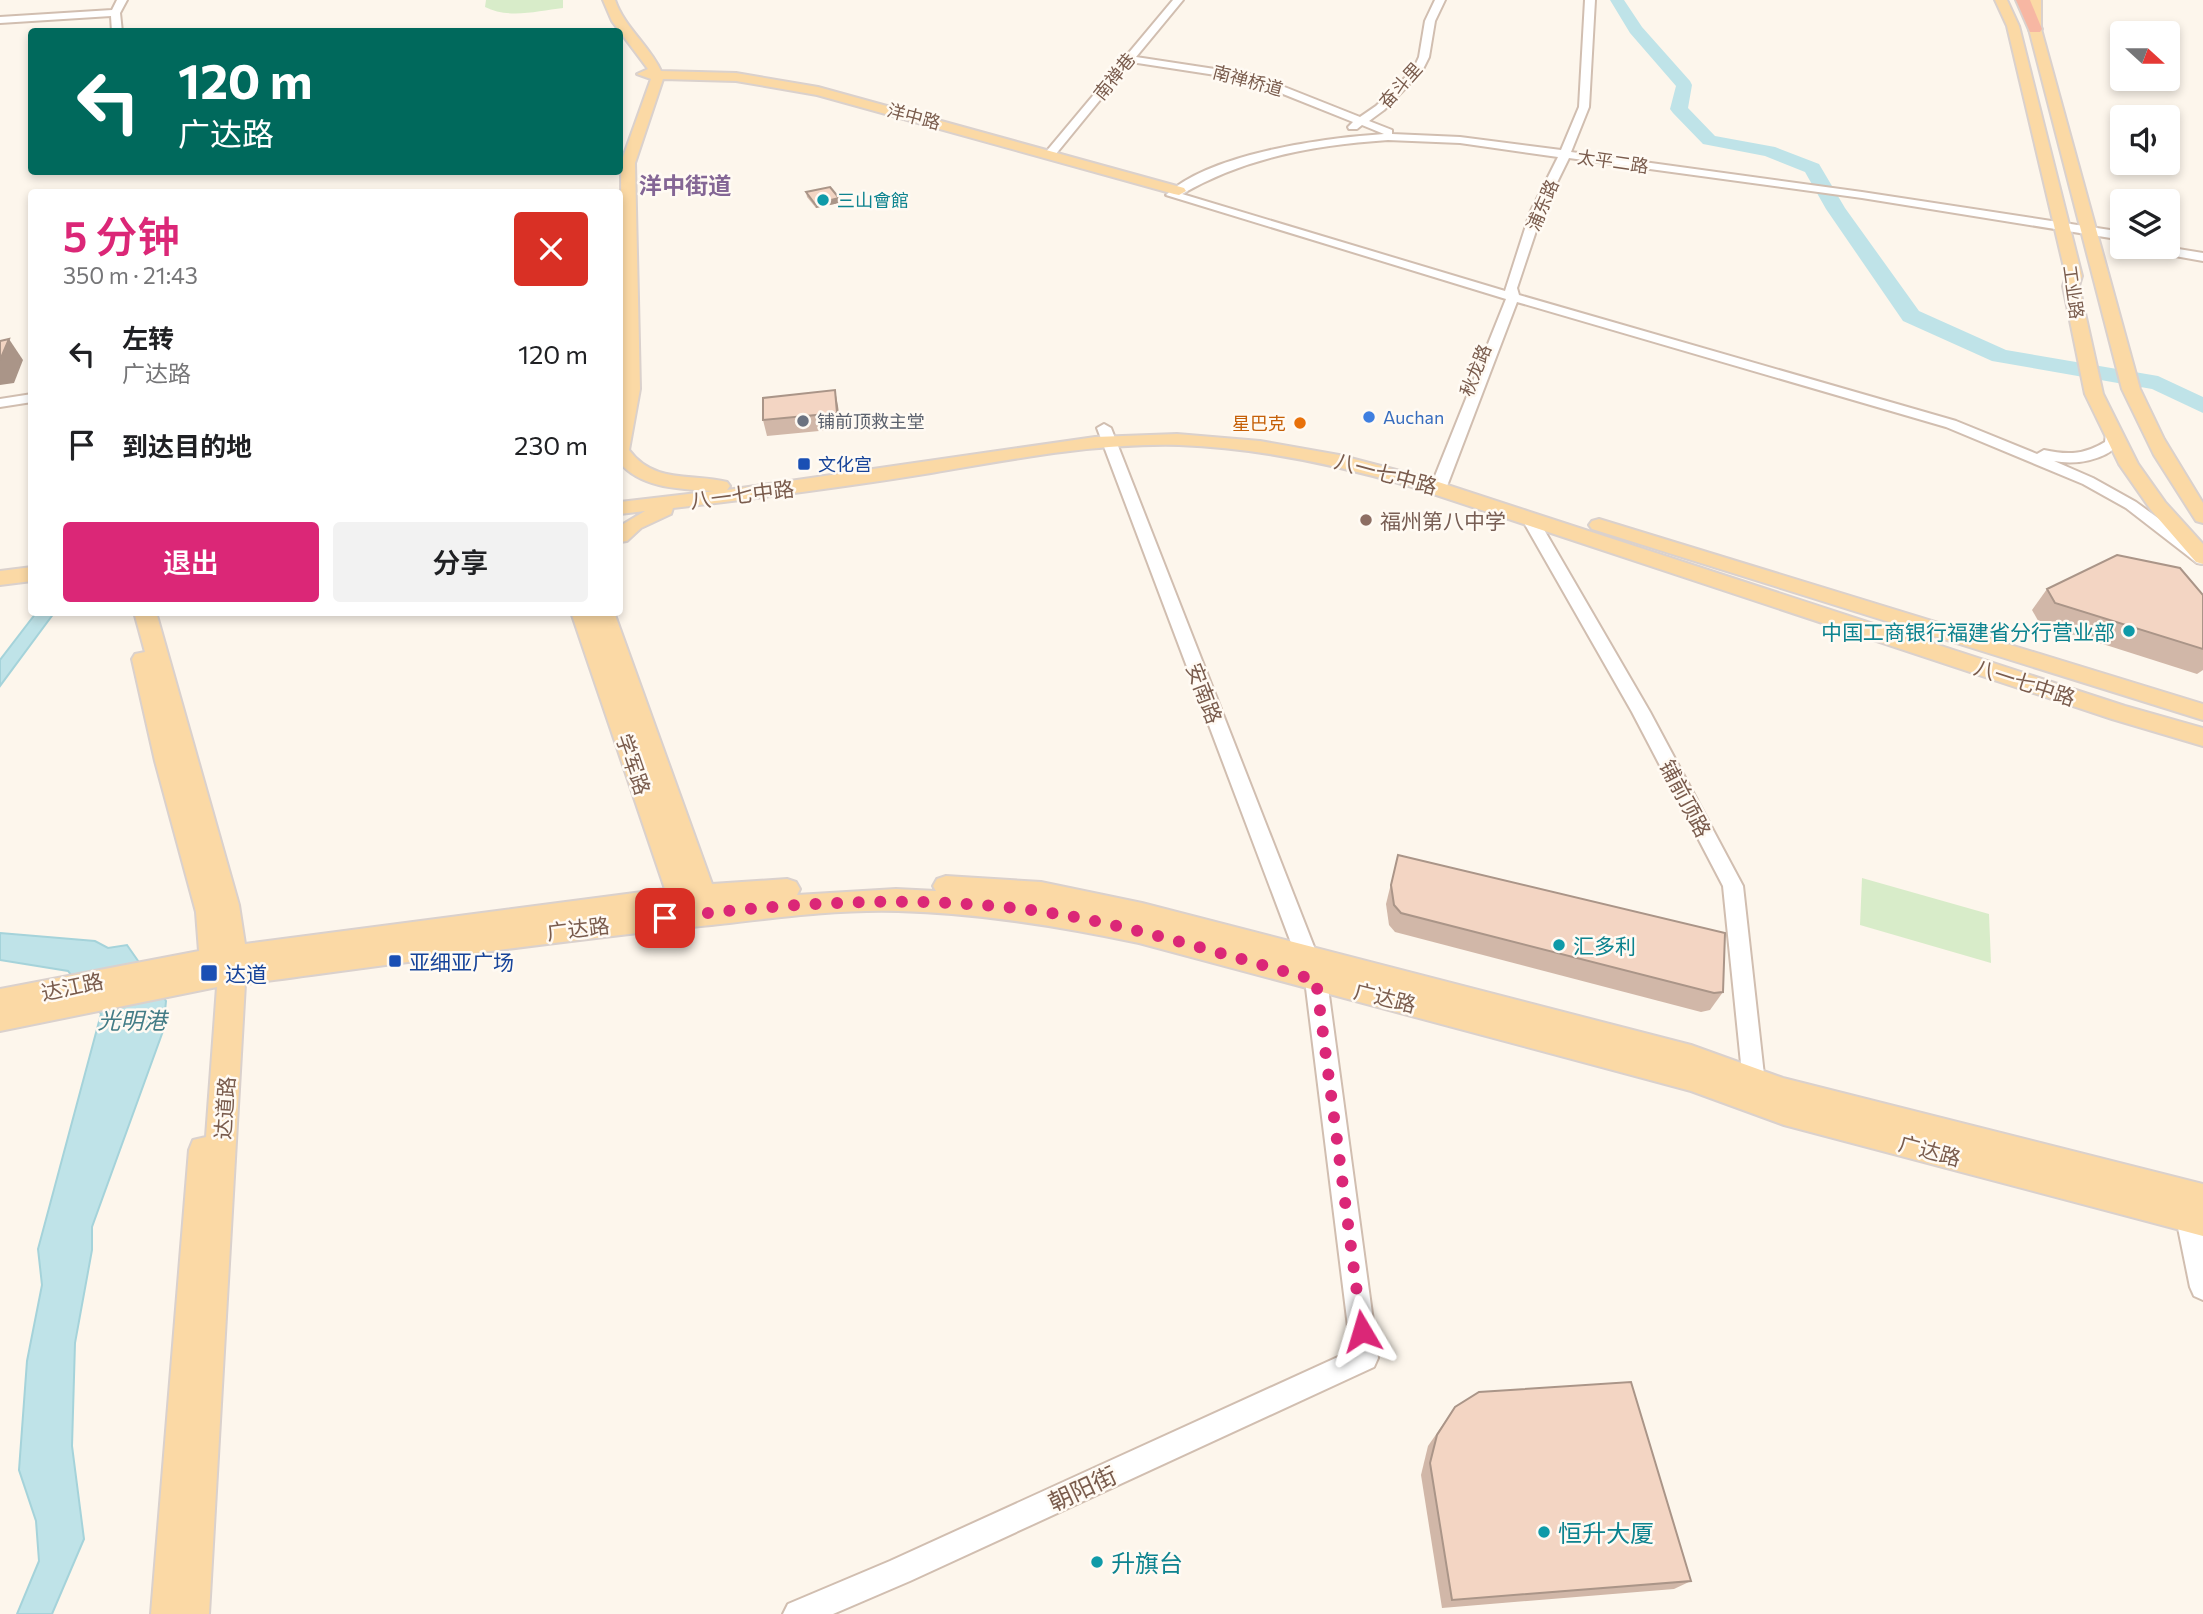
<!DOCTYPE html>
<html lang="zh">
<meta charset="utf-8">
<style>
:root{--surface:#fff;--page:#f2f2f2;--text:#202124;--muted:#757577;--accent:#db2777}
body{margin:0;font-family:Commissioner,"Noto Sans SC",sans-serif;background:var(--page);color:var(--text);height:100vh;display:flex;flex-direction:column;font-size:26px;white-space:nowrap}
*{box-sizing:border-box;margin:0}
p{font-size:23px;color:var(--muted)}
.icon{flex:none;width:38px;height:38px;fill:none;stroke:currentColor;stroke-width:2;stroke-linecap:round;stroke-linejoin:round}
.map{position:relative;flex:1;overflow:hidden}
.details{position:absolute;left:28px;top:189px;width:595px;height:427px;display:flex;flex-direction:column;background:var(--surface);border-radius:7px;box-shadow:0 4px 10px #0003}
.details>*{flex:none}
.hud{position:absolute;left:28px;top:28px;width:595px;height:147px;border-radius:7px;box-shadow:0 4px 10px #0003;background:#00695c;color:#fff;overflow:hidden}
.needle{width:46px;rotate:111deg}
.tools{position:absolute;left:2110px;top:21px;display:grid;gap:14px}
.tools a{display:grid;place-items:center;width:70px;height:70px;border-radius:7px;background:var(--surface);box-shadow:0 4px 10px #0003;font-size:35px}
.pin{position:absolute;display:grid;place-items:center;width:60px;height:60px;color:#fff;margin:-30px;border-radius:14px;box-shadow:0 4px 10px #0006}
.me{position:absolute;width:77px;margin:-38px;rotate:353deg;stroke-linejoin:round;filter:drop-shadow(0 0 5px #0008)}
.turn{display:flex;align-items:center;gap:24px;height:147px;padding:0 35px;font-size:32px}
.turn .icon{width:91px;height:91px;stroke-width:2.5}
.turn b{display:block;font-size:49px;line-height:60px}
.round{display:grid;place-items:center;flex:none;width:74px;height:74px;border-radius:7px;background:var(--page)}
.head{display:flex;align-items:center;justify-content:space-between;height:119px;padding:0 35px}
h1{font-size:42px;font-weight:600;line-height:52px;color:var(--accent)}
.action{display:flex;gap:14px;margin-top:auto;padding:14px 35px}
.action a{flex:1;height:80px;border-radius:7px;background:var(--accent);color:#fff;font-size:28px;font-weight:600;line-height:80px;text-align:center}
.action a+a{background:var(--page);color:var(--text)}
ul{padding:0;list-style:none}
li{display:flex;align-items:center;gap:21px;height:91px;padding:0 35px}
li div{flex:1}
li b{display:block;font-size:26px}
li em{font-style:normal}
.map>svg:first-child{display:block}
.green{fill:#d8ecc9}
.water{fill:#bfe3e8;stroke:#a5d3da;stroke-width:2}
.lines{fill:none;stroke-linecap:round;stroke-linejoin:round}
.river{fill:#bfe3e8;fill-rule:evenodd}
.minor-casing{stroke:#d1beb0;stroke-width:4}
.major-casing{stroke:#dad1cd;stroke-width:4}
.highway-casing{stroke:#dad1cd;stroke-width:4}
.minor{fill:#fff;fill-rule:evenodd}
.major{fill:#fbd9a5;fill-rule:evenodd}
.highway{fill:#f7b7a3;fill-rule:evenodd}
.wall{fill:#d1b7a8}
.shaded-wall{fill:#aa9588}
.building{fill:#f3d5c3;stroke:#aa9588;stroke-width:2}
.route{stroke:#db2777;stroke-width:12;stroke-dasharray:0 21.6}
.culture-dot{fill:#0f9aa8;stroke:#fffaf3;stroke-width:2.5}
.shop-dot{fill:#3f7fe0;stroke:#fffaf3;stroke-width:2.5}
.worship-dot{fill:#6b7280;stroke:#fffaf3;stroke-width:2.5}
.food-dot{fill:#e8710a;stroke:#fffaf3;stroke-width:2.5}
.transit-dot{fill:#1a4fb4;stroke:#fffaf3;stroke-width:2.5}
.education-dot{fill:#8d6e63;stroke:#fffaf3;stroke-width:2.5}
.labels{text-anchor:middle;dominant-baseline:central;stroke-width:5;stroke-linejoin:round;paint-order:stroke}
.far-street-label{font-size:18px;fill:#7a5c4d;stroke:#fffaf3}
.far-culture-label{font-size:18px;fill:#0d838f;stroke:#fffaf3;text-anchor:start}
.far-shop-label{font-size:18px;fill:#366cbe;stroke:#fffaf3;text-anchor:start}
.far-worship-label{font-size:18px;fill:#5b616d;stroke:#fffaf3;text-anchor:start}
.far-food-label{font-size:18px;fill:#c56008;stroke:#fffaf3;text-anchor:end}
.far-transit-label{font-size:18px;fill:#164399;stroke:#fffaf3;text-anchor:start}
.street-label{font-size:21px;fill:#7a5c4d;stroke:#fffaf3}
.education-label{font-size:21px;fill:#785e54;stroke:#fffaf3;text-anchor:start}
.culture-label{font-size:21px;fill:#0d838f;stroke:#fffaf3;text-anchor:end}
.transit-label{font-size:21px;fill:#164399;stroke:#fffaf3;text-anchor:start}
.far-district-label{font-size:23px;font-weight:bold;fill:#846695;stroke:#fffaf3}
.water-label{font-size:23px;font-style:italic;fill:#437c86;stroke:#fffaf3}
.near-street-label{font-size:24px;fill:#7a5c4d;stroke:#fffaf3}
.near-culture-label{font-size:24px;fill:#0d838f;stroke:#fffaf3;text-anchor:start}
</style>
<div class="map">
<svg width="2203" height="1614" viewBox="0 0 2203 1614">
<rect width="100%" height="100%" fill="#fdf6ec"/>
<g class="green">
<path d="M 486,0 L 563,0 L 563,8 C 538,11 508,19 485,7 Z"/>
<path d="M 1862,878 L 1989,914 L 1991,963 L 1860,925 Z"/>
</g>
<g class="water">
<path d="M 36,613 L 54,613 L 0,686 L 0,660 Z"/>
<path d="M 0,933 L 95,941 L 108,948 L 127,945 L 166,1001 L 163,1031 L 92,1227 L 92,1250 L 75,1343 L 72,1446 L 84,1539 L 52,1614 L 17,1614 L 39,1561 L 36,1521 L 19,1470 L 27,1361 L 42,1285 L 38,1249 L 101,1014 L 68,971 L 0,960 Z"/>
</g>
<g class="lines">
<path class="river" d="M 1610,0 L 1624,0 L 1642,27 L 1690,81 L 1692,85 L 1688,108 L 1715,136 L 1775,147 L 1819,164 L 1845,208 L 1919,311 L 2006,350 L 2158,376 L 2203,397 L 2203,413 L 2152,389 L 1992,361 L 1903,321 L 1826,209 L 1805,172 L 1765,156 L 1703,144 L 1673,113 L 1670,109 L 1676,86 L 1630,33 Z"/>
<g class="minor-casing">
<g id="minor">
<path d="M 117,0 L 127,0 L 120,13 L 122,32 L 112,32 L 111,16 L 0,23 L 0,17 L 112,10 Z"/>
<path d="M 1173,0 L 1183,0 L 1136,57 L 1254,75 L 1360,117 L 1376,106 L 1413,70 L 1419,57 L 1425,21 L 1435,0 L 1445,0 L 1435,21 L 1429,57 L 1422,71 L 1384,110 L 1369,121 L 1392,130 L 1392,134 L 1460,137 L 1561,150 L 1579,107 L 1585,0 L 1595,0 L 1589,107 L 1571,152 L 1862,192 L 2123,232 L 2123,240 L 1862,198 L 1569,158 L 1542,213 L 1517,288 L 1519,295 L 1956,421 L 2037,454 L 2044,450 C 2067,455 2084,455 2105,442 L 2107,427 L 2117,427 L 2119,444 C 2104,461 2075,465 2054,461 L 2093,478 L 2136,502 L 2203,551 L 2203,564 L 2197,563 L 2126,508 L 2083,484 L 1946,427 L 1517,302 L 1447,486 L 1444,489 L 1434,489 L 1431,486 L 1506,299 L 1166,195 C 1210,153 1325,138 1384,134 L 1362,125 L 1357,129 L 1349,129 L 1348,127 L 1353,122 L 1248,80 L 1131,62 L 1055,155 L 1045,153 ZM 1388,140 L 1460,143 L 1558,157 L 1530,213 L 1505,291 L 1182,194 C 1246,157 1315,145 1388,140 Z"/>
<path d="M 2141,247 L 2166,247 L 2203,253 L 2203,261 L 2147,251 Z"/>
<path d="M 32,394 L 32,402 L 0,407 L 0,399 Z"/>
<path d="M 1104,424 L 1111,428 L 1327,980 L 1378,1358 L 1374,1367 L 910,1581 L 833,1614 L 783,1614 L 788,1604 L 890,1561 L 1351,1351 L 1305,980 L 1097,428 Z"/>
<path d="M 1531,516 L 1539,521 L 1650,712 L 1743,886 L 1766,1093 L 1763,1100 L 1755,1103 L 1747,1100 L 1744,1093 L 1723,886 L 1632,712 L 1523,521 Z"/>
<path d="M 2188,1206 L 2197,1210 L 2203,1231 L 2203,1300 L 2194,1296 L 2190,1287 L 2176,1218 L 2179,1210 Z"/>
</g>
</g>
<g class="major-casing">
<g id="major">
<path d="M 603,0 L 615,0 C 624,27 649,45 661,71 L 736,73 L 818,87 L 1184,188 L 1186,191 L 1179,195 L 1174,194 L 817,95 L 736,81 L 663,79 L 635,163 L 640,389 L 629,450 C 654,484 691,473 727,482 L 730,486 L 727,490 L 1095,437 L 1177,434 L 1260,441 L 1339,455 L 1423,477 L 2125,706 L 2203,728 L 2203,746 L 2112,719 L 1409,486 C 1334,464 1258,448 1179,445 C 1096,443 1013,459 931,473 C 845,487 759,498 673,508 L 671,514 L 641,528 L 627,541 L 620,542 L 620,526 L 645,511 L 620,514 L 620,502 L 714,491 C 682,489 642,489 620,463 L 622,389 L 621,163 L 651,79 L 637,74 L 648,69 L 612,21 Z"/>
<path d="M 1995,0 L 2007,0 L 2019,26 L 2082,276 L 2079,286 L 2103,394 L 2138,464 L 2165,502 L 2203,544 L 2203,564 L 2196,562 L 2151,510 L 2119,464 L 2085,394 L 2063,286 L 2066,276 L 2007,26 Z"/>
<path d="M 2029,0 L 2041,0 L 2041,29 L 2140,389 L 2164,439 L 2203,503 L 2203,523 L 2196,521 L 2154,455 L 2122,389 L 2029,29 Z"/>
<path d="M 1599,519 L 2203,704 L 2203,720 L 1592,529 L 1589,525 L 1592,521 Z"/>
<path d="M 32,567 L 32,581 L 0,585 L 0,571 Z"/>
<path d="M 134,612 L 156,612 L 239,905 L 245,944 L 665,889 L 571,612 L 614,612 L 712,884 L 787,879 L 796,882 L 800,889 L 797,895 L 896,889 L 936,891 L 933,886 L 937,879 L 946,876 L 1041,882 L 1142,903 L 1691,1045 L 1783,1078 L 2203,1184 L 2203,1236 L 1784,1125 L 1691,1091 L 1139,943 C 1059,926 980,913 898,911 C 829,909 760,920 692,927 C 542,943 394,964 245,984 L 209,1614 L 151,1614 L 189,1150 L 193,1140 L 206,1137 L 217,987 L 0,1031 L 0,989 L 199,951 L 196,912 L 155,761 L 132,659 L 135,654 L 145,652 Z"/>
</g>
</g>
<g class="highway-casing">
<path id="highway" d="M 2016,0 L 2030,0 L 2042,29 L 2040,32 L 2030,32 Z"/>
</g>
<use href="#minor" class="minor"/>
<use href="#major" class="major"/>
<use href="#highway" class="highway"/>
</g>
<g class="wall">
<path d="M 806,192 L 839,203 L 816,208 L 807,197 Z"/>
<path d="M 838,406 L 840,429 L 767,436 L 763,420 Z"/>
<path d="M 2047,589 L 2203,595 L 2203,670 L 2197,674 L 2040,624 L 2032,610 Z"/>
<path d="M 1398,855 L 1723,992 L 1710,1010 L 1701,1012 L 1395,932 L 1389,925 L 1386,904 Z"/>
<path d="M 1455,1407 L 1691,1581 L 1674,1589 L 1442,1608 L 1421,1475 L 1428,1446 Z"/>
</g>
<g class="shaded-wall">
<path d="M 839,198 L 839,203 L 816,208 L 815,204 Z"/>
<path d="M 9,339 L 23,360 L 14,383 L 0,385 L 0,360 Z"/>
<path d="M 835,390 L 838,406 L 840,429 L 837,413 Z"/>
</g>
<g class="building">
<path d="M 830,187 L 839,198 L 815,204 L 806,192 Z"/>
<path d="M 9,339 L 0,360 L 0,341 Z"/>
<path d="M 835,390 L 837,413 L 763,420 L 763,398 Z"/>
<path d="M 2117,555 L 2180,568 L 2203,595 L 2203,649 L 2055,603 L 2047,589 Z"/>
<path d="M 1398,855 L 1725,933 L 1723,992 L 1714,993 L 1401,913 L 1394,905 L 1391,885 Z"/>
<path d="M 1631,1382 L 1691,1581 L 1452,1600 L 1430,1463 L 1437,1435 L 1455,1407 L 1479,1392 Z"/>
</g>
<g class="lines">
<path class="route" d="M 665,918 C 796,902 927,893 1058,914 C 1145,929 1231,957 1316,980 L 1362,1331"/>
</g>
<g class="culture-dot">
<circle cx="823" cy="200" r="7"/>
<circle cx="2129" cy="631" r="7"/>
<circle cx="1559" cy="945" r="7"/>
<circle cx="1544" cy="1532" r="7"/>
<circle cx="1097" cy="1562" r="7"/>
</g>
<circle class="shop-dot" cx="1369" cy="417" r="7"/>
<circle class="worship-dot" cx="803" cy="421" r="7"/>
<circle class="food-dot" cx="1300" cy="423" r="7"/>
<g class="transit-dot">
<rect x="797" y="457" width="14" height="14" rx="3.5"/>
<rect x="388" y="954" width="14" height="14" rx="3.5"/>
<rect x="200" y="964" width="18" height="18" rx="3.5"/>
</g>
<circle class="education-dot" cx="1366" cy="520" r="7"/>
<g class="labels">
<g class="far-street-label">
<text transform="translate(1114 76) rotate(-51)">南禅巷</text>
<text transform="translate(1248 80) rotate(15)">南禅桥道</text>
<text transform="translate(1400 85) rotate(-48)">奋斗里</text>
<text transform="translate(914 116) rotate(15)">洋中路</text>
<text transform="translate(1613 161) rotate(8)">太平二路</text>
<text transform="translate(1542 205) rotate(-67)">浦东路</text>
<text transform="translate(2074 292) rotate(82)">工业路</text>
<text transform="translate(1475 370) rotate(-68)">秋龙路</text>
</g>
<g class="far-culture-label">
<text x="837" y="200">三山會館</text>
</g>
<g class="far-shop-label">
<text x="1383" y="417">Auchan</text>
</g>
<g class="far-worship-label">
<text x="817" y="421">铺前顶救主堂</text>
</g>
<g class="far-food-label">
<text x="1286" y="423">星巴克</text>
</g>
<g class="far-transit-label">
<text x="818" y="464">文化宫</text>
</g>
<g class="street-label">
<text transform="translate(1386 473) rotate(15)">八一七中路</text>
<text transform="translate(742 494) rotate(-7)">八一七中路</text>
<text transform="translate(2025 682) rotate(18)">八一七中路</text>
<text transform="translate(1205 693) rotate(69)">安南路</text>
<text transform="translate(634 764) rotate(71)">学军路</text>
<text transform="translate(1686 798) rotate(62)">铺前顶路</text>
<text transform="translate(578 928) rotate(-7)">广达路</text>
<text transform="translate(72 986) rotate(-12)">达江路</text>
<text transform="translate(1385 997) rotate(14)">广达路</text>
<text transform="translate(224 1108) rotate(-86)">达道路</text>
<text transform="translate(1930 1150) rotate(15)">广达路</text>
</g>
<g class="education-label">
<text x="1380" y="520">福州第八中学</text>
</g>
<g class="culture-label">
<text x="2115" y="631">中国工商银行福建省分行营业部</text>
<text x="1573" y="945" text-anchor="start">汇多利</text>
</g>
<g class="transit-label">
<text x="409" y="961">亚细亚广场</text>
<text x="225" y="973">达道</text>
</g>
<g class="far-district-label">
<text x="685" y="185">洋中街道</text>
</g>
<g class="water-label">
<text x="132" y="1020">光明港</text>
</g>
<g class="near-street-label">
<text transform="translate(1082 1488) rotate(-25)">朝阳街</text>
</g>
<g class="near-culture-label">
<text x="1558" y="1532">恒升大厦</text>
<text x="1111" y="1562">升旗台</text>
</g>
</g>
</svg>
<div class="tools">
<a><svg class="needle" viewBox="-14 -14 28 28"><path d="M0-13l5 13h-10z" fill="#e53935"/><path d="M0 13l5-13h-10z" fill="#757577"/></svg></a>
<a><svg class="icon" aria-label="sound" viewBox="0 0 24 24"><path d="M4 9h4l5-4v14l-5-4H4zM17 9q2 3 0 6"/></svg></a>
<a><svg class="icon" aria-label="layers" viewBox="0 0 24 24"><path d="M12 4l9 5-9 5-9-5zM3 14l9 5 9-5"/></svg></a>
</div>
<div class="pin" style="left:665px;top:918px;background:#d93025"><svg class="icon" aria-label="arrive" viewBox="0 0 24 24"><path d="M6 21V4h12l-3 4 3 4H6"/></svg></div>
<svg class="me" style="left:1362px;top:1331px" viewBox="-20 -20 40 40"><path d="M0-17L14 15 0 8-14 15z" fill="#db2777" stroke="#fff" stroke-width="4"/></svg>
<div class="hud">
<div class="turn"><svg class="icon" aria-label="left" viewBox="0 0 24 24"><path d="M17 20v-9H6M10 6l-5 5 5 5"/></svg><div><b>120 m</b>广达路</div></div>
</div>
<section class="details">
<div class="head"><div><h1>5 分钟</h1><p>350 m · 21:43</p></div><a class="round" style="background:#d93025;color:#fff"><svg class="icon" aria-label="close" viewBox="0 0 24 24"><path d="M6 6l12 12M18 6L6 18"/></svg></a></div>
<ul>
<li><svg class="icon" aria-label="left" viewBox="0 0 24 24"><path d="M17 20v-9H6M10 6l-5 5 5 5"/></svg><div><b>左转</b><p>广达路</p></div><em>120 m</em></li>
<li><svg class="icon" aria-label="arrive" viewBox="0 0 24 24"><path d="M6 21V4h12l-3 4 3 4H6"/></svg><div><b>到达目的地</b></div><em>230 m</em></li>
</ul>
<div class="action"><a>退出</a><a>分享</a></div>
</section>
</div>
